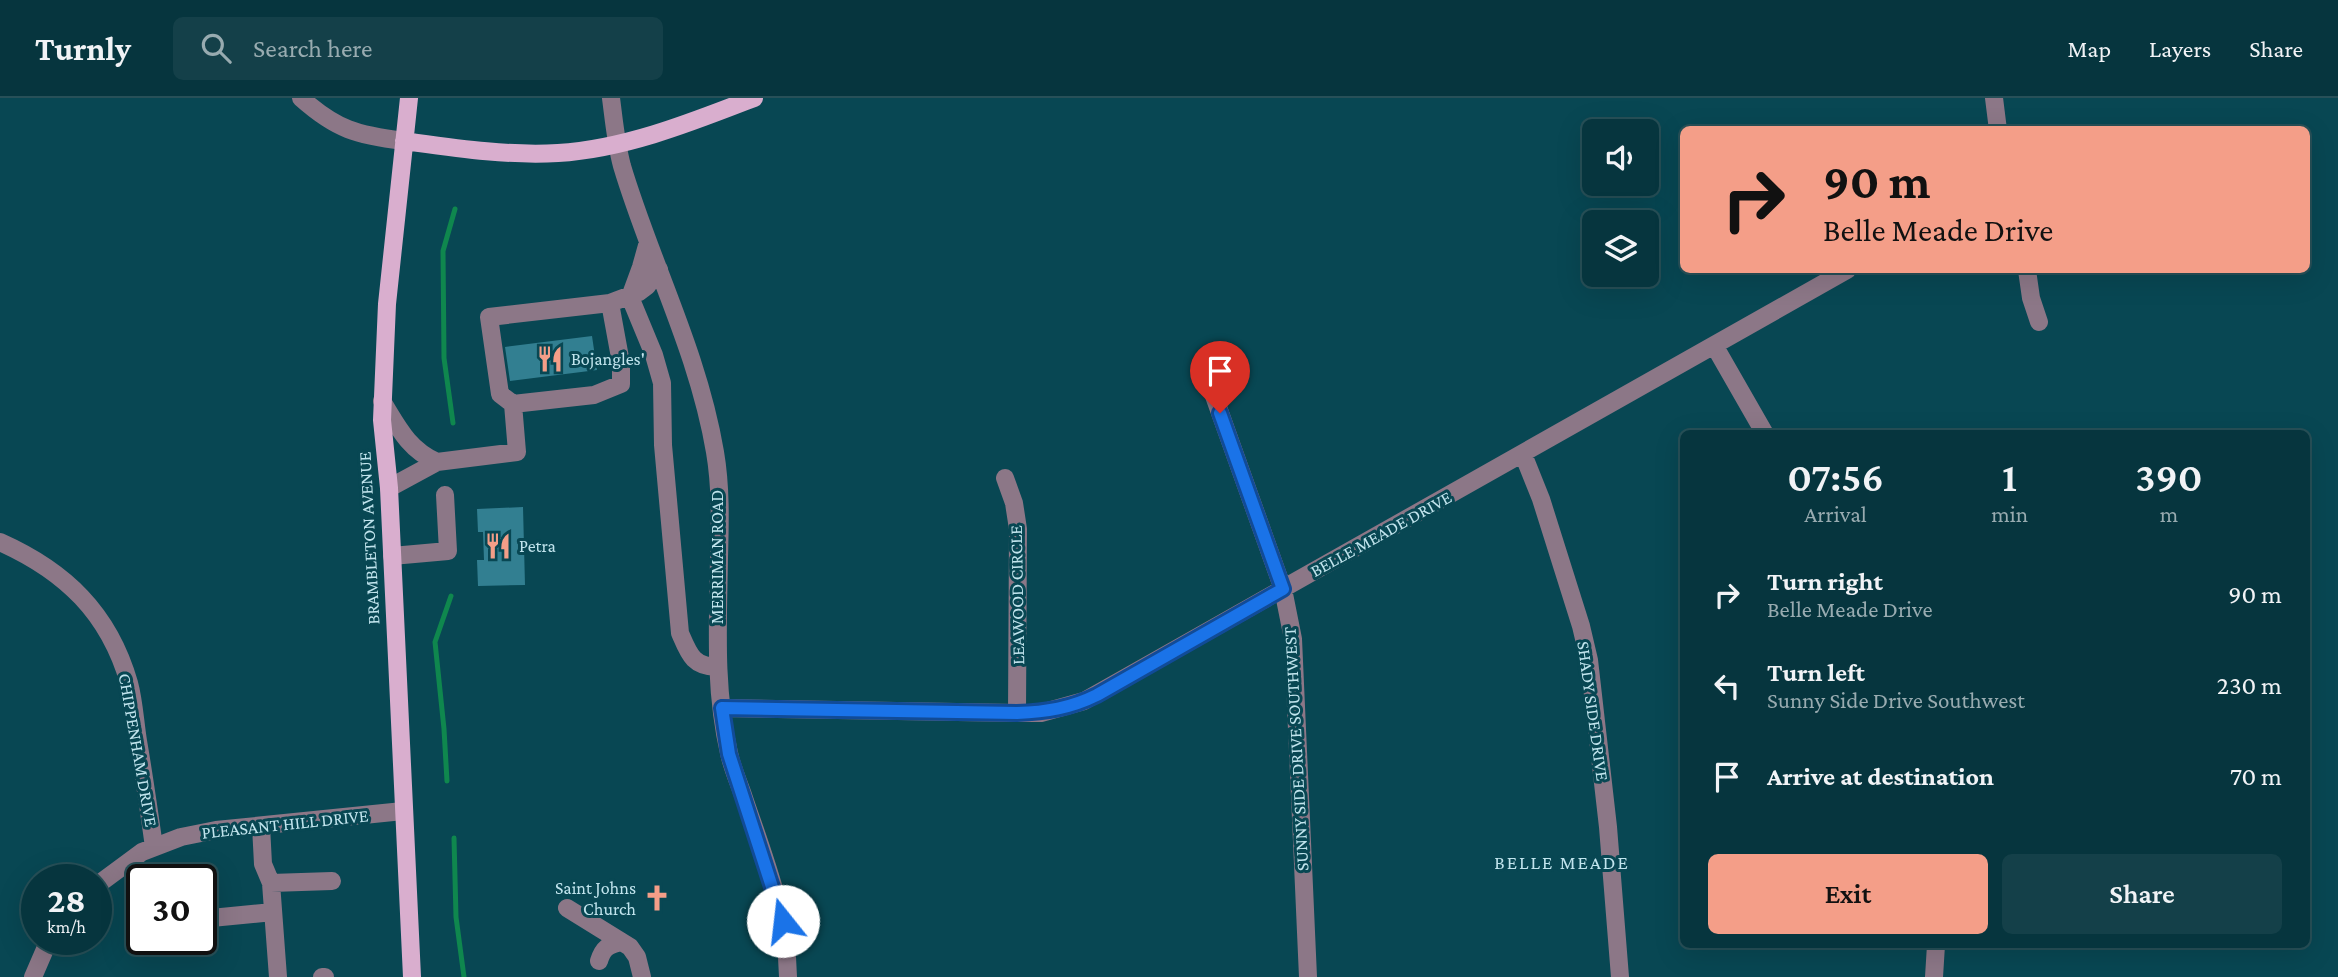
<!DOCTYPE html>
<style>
body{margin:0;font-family:"Crimson Pro",serif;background:#144049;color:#f1f3f6;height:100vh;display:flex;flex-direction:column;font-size:26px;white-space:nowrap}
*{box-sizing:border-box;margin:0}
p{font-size:23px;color:#98abb0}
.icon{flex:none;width:38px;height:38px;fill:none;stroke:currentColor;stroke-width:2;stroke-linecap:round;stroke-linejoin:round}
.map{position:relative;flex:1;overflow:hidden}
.details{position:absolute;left:1680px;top:332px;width:630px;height:518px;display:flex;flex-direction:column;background:#06353e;border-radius:10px;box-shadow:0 7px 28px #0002,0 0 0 2px #275058}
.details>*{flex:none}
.top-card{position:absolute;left:1680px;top:28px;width:630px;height:147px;border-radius:10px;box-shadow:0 7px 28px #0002,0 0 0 2px #275058;background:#f49e88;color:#111;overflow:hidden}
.controls{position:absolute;left:1582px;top:21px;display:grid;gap:14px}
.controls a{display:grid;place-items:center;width:77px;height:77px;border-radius:10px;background:#06353e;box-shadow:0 7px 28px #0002,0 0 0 2px #275058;font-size:35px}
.speed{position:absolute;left:21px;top:766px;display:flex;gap:14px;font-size:35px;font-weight:700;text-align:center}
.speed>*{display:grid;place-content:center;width:91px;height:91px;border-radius:50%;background:#06353e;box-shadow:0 7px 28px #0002,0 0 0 2px #275058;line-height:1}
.speed small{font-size:18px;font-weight:400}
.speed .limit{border:4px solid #111;border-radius:10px;background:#fff;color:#111}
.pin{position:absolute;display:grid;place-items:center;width:60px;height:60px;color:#fff;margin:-72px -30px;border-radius:50% 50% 50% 0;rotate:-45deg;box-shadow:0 0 7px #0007}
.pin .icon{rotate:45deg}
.me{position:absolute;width:77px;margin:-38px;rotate:344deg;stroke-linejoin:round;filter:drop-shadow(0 0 5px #0008)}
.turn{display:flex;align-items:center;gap:24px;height:147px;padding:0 28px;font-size:32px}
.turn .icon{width:91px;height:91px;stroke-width:2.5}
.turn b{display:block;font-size:49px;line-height:60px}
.eta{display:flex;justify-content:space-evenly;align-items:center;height:119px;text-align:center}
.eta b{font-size:42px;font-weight:600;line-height:49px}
.cta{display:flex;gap:14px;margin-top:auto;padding:14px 28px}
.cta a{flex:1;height:80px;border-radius:10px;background:#f49e88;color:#111;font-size:28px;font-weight:600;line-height:80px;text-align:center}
.cta a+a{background:#144049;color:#f1f3f6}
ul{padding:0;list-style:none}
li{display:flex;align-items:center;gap:21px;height:91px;padding:0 28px}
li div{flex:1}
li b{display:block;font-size:26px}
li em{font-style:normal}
header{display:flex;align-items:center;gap:42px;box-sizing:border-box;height:98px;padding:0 35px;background:#06353e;border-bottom:2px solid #275058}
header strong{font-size:33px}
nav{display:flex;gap:38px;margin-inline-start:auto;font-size:24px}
.search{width:490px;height:63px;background:#144049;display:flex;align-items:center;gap:18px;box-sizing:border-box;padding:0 24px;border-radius:10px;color:#98abb0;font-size:26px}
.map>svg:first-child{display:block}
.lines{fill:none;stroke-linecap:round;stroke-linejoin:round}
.stream{stroke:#0f874e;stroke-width:5}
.building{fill:#327f91}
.minor{stroke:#8c7787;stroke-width:18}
.major{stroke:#d9aece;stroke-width:18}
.route-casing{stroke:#114b97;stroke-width:18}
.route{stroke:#1a73e8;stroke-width:12}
.labels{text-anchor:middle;stroke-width:6;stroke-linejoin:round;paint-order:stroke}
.poi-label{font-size:18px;fill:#c1e4ed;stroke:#084753;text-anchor:start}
.street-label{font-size:18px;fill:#c1e4ed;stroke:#084753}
.neighbourhood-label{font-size:19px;letter-spacing:2px;fill:#c1e4ed;stroke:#084753}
</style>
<header>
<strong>Turnly</strong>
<div class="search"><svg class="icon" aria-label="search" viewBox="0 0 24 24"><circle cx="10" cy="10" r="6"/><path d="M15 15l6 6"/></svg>Search here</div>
<nav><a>Map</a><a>Layers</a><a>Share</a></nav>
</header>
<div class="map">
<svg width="2338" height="879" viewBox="0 0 2338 879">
<rect width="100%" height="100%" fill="#084753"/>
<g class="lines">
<path class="stream" d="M453,325l-9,-65 -1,-107 12,-42
M447,683l-3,-52 -9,-87 16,-46
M454,740l2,79 8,60"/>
</g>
<path class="building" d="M592,238l5,34 -87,11 -5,-34z
M523,409l2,78 -47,1 -1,-26h7l-1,-28h-5l-1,-23z"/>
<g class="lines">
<path class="minor" d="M301,0c36,32 56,37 103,43
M611,0c3,23 5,46 11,68 29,97 76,185 93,286 6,35 5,71 4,106 -1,65 -5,131 10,195 3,15 10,30 15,45 20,59 43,116 44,179
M1994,0l4,32
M648,144l-7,25 -11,30 24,58 8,28 1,62 17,188c9,21 13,34 38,34
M2027,172l4,28 8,24
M1714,247l51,89
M1204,270l79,221 10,50 15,338
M382,303c16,26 26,48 55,61
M513,306l81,-9 27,-11v-21l-11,-60
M1523,356l18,45 40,127 8,34 19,167 12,150
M1005,380l9,25 4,26 -1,184
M389,390l48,-26 80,-10 -4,-48 -13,-10 -11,-77 121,-14 29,-11 8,-6 12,-17
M0,444c65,29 109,71 129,141 5,18 6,39 9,58 6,35 11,70 16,106
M392,458l56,-5 -3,-56
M722,610l295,5h24l43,-12 763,-431
M261,728l2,38 8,19 7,94
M271,785l61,-2
M96,788l46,-34 39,-15 35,-7 187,-19
M567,810l63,39 7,10 5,20
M201,821l72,-7
M599,863c4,-13 9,-16 22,-19
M33,879l16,-37
M322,879h3
M1934,879l2,-32"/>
<path class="major" d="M409,0l-22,206 -5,116 7,68 23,489
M404,43c51,7 103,15 154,12 67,-4 134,-31 196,-55"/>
</g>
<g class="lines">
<g class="route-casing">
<path id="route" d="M783,823l-54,-167 -7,-46 295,5c29,-1 54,-5 80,-18l186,-106 -63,-176"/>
</g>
<use href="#route" class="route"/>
</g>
<defs>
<g id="restaurant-bare" transform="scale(2.1)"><path d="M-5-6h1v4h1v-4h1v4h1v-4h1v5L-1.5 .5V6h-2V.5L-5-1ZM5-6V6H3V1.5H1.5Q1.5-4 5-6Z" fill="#f49e88" stroke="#084753" stroke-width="2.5" paint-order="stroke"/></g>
<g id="church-bare" transform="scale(2.1)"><path d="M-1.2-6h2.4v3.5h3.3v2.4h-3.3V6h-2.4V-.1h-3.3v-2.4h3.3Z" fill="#f49e88" stroke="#084753" stroke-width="2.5" paint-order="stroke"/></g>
</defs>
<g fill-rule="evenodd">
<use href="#restaurant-bare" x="550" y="261"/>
<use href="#restaurant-bare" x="498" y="448"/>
<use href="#church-bare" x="657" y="800"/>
</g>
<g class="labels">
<g class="poi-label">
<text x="571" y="267">Bojangles'</text>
<text x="519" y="454">Petra</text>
<text x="636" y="796" text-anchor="end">Saint Johns<tspan x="636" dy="21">Church</tspan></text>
</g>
<g class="street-label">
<text transform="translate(1381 436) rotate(-29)" y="6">BELLE MEADE DRIVE</text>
<text transform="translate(369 440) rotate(-93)" y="6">BRAMBLETON AVENUE</text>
<text transform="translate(717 459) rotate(-90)" y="6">MERRIMAN ROAD</text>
<text transform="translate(1017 497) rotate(-91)" y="6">LEAWOOD CIRCLE</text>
<text transform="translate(1593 613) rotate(82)" y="6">SHADY SIDE DRIVE</text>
<text transform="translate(1296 651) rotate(-93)" y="6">SUNNY SIDE DRIVE SOUTHWEST</text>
<text transform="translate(138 652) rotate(80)" y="6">CHIPPENHAM DRIVE</text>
<text transform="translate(285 726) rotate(-6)" y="6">PLEASANT HILL DRIVE</text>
</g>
<g class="neighbourhood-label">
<text x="1562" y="771">BELLE MEADE</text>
</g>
</g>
</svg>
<div class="controls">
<a><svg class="icon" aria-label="sound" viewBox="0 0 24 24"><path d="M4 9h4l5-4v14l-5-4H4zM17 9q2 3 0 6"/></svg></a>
<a><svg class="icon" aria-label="layers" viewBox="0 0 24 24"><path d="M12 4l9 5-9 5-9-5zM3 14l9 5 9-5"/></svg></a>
</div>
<div class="speed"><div>28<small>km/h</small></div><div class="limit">30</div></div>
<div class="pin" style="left:1220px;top:315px;background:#d93025"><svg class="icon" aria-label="arrive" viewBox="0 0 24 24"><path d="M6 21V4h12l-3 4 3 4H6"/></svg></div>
<svg class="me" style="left:783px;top:823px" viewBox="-20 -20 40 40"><circle r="19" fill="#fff"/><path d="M0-13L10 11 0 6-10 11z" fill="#1a73e8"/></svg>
<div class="top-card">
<div class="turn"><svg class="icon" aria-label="right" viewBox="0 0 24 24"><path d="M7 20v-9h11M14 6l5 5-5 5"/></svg><div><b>90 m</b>Belle Meade Drive</div></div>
</div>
<section class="details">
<div class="eta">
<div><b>07:56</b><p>Arrival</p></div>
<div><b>1</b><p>min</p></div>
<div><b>390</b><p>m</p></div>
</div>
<ul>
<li><svg class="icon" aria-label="right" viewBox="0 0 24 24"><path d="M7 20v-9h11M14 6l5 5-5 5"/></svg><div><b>Turn right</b><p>Belle Meade Drive</p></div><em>90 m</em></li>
<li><svg class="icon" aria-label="left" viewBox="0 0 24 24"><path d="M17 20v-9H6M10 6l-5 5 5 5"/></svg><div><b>Turn left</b><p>Sunny Side Drive Southwest</p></div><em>230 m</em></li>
<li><svg class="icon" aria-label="arrive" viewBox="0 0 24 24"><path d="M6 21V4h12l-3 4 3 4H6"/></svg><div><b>Arrive at destination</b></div><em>70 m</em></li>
</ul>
<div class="cta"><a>Exit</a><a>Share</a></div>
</section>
</div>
